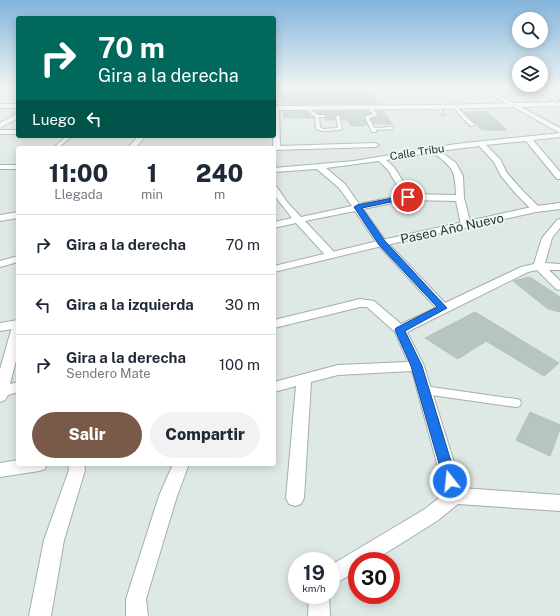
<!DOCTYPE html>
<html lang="es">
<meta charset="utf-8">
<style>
body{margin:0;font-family:"Public Sans",sans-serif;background:#f2f2f3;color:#1f2937;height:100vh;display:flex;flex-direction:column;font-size:15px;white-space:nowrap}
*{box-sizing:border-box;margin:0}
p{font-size:13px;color:#747a83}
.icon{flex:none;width:22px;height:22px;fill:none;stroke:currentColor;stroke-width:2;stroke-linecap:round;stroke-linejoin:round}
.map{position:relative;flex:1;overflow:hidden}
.sheet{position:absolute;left:16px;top:146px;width:260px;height:320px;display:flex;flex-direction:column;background:#fff;border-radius:4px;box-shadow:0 2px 10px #0003}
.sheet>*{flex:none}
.banner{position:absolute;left:16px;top:16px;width:260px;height:122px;border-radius:4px;box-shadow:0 2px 10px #0003;background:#00695c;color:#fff;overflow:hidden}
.tools{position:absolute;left:512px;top:12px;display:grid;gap:8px}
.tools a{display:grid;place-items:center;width:36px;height:36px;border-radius:50%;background:#fff;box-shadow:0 2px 10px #0003;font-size:20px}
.speed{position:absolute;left:288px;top:552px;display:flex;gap:8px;font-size:20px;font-weight:700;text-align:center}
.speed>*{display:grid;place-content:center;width:52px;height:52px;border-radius:50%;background:#fff;box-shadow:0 2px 10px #0003;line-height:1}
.speed small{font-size:10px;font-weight:400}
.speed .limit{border:6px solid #d22;background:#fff;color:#111}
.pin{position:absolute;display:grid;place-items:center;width:34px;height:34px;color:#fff;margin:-17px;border:2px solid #fff;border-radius:50%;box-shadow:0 1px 4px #0007}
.me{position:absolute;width:44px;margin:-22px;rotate:344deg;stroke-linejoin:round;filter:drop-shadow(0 0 3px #0008)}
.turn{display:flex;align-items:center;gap:14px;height:84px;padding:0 16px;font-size:18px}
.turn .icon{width:52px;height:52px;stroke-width:2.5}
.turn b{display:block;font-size:28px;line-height:34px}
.then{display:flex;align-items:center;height:38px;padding:0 16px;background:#0003;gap:8px;font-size:15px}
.eta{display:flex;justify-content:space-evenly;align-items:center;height:68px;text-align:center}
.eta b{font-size:24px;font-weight:800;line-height:28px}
.cta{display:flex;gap:8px;margin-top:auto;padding:8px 16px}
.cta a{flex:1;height:46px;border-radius:24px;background:#795a48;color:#fff;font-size:16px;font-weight:800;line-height:46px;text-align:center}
.cta a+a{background:#f2f2f3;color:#1f2937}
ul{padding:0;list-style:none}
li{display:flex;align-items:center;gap:12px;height:60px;padding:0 16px;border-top:1px solid #e0e1e3}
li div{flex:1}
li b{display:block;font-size:15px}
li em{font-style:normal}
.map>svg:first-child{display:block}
.building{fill:#b6c5c2;stroke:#b1c1bd}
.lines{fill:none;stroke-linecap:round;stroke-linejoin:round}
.service-casing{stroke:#a2afac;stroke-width:2}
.minor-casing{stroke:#a2afac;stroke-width:2}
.tertiary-casing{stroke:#a2afac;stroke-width:2}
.secondary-casing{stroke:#9eb3af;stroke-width:2}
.service{fill:#fff;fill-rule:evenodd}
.minor{fill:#fff;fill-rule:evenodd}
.tertiary{fill:#fff;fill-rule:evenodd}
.secondary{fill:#fff;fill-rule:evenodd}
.route{fill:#1a73e8;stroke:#114b97}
.labels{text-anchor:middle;stroke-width:3.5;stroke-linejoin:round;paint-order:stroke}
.far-street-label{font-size:11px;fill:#213634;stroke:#eef5f3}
.street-label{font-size:13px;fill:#213634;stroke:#eef5f3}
</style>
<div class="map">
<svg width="560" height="616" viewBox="0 0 560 616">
<rect width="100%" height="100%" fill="#dee8e5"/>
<path class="building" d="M281,93l90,1 7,10h-95z
M283,111h23l8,7h-30z
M315,111h54l2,2 -7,3 3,9h-3v1h-13l-3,-6h-6l-2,-6 -5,1v5h-10l1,-6h-8z
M376,111h7l9,13h-18l-3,-5 9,-4z
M486,111l21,19h-25l-18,-18z
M530,277l30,20v15l-12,-3 -35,-28z
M475,312l84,51 -15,13 -58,-35 -28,18 -33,-21z
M530,412l30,13v4l-10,27 -34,-16z"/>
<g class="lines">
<g class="service-casing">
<path id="service" d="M370,106l8,9 -9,3 5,10 17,-1h2v2l-17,1v2h-4l-7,-15 8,-3 -5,-7z
M437,106h2l5,9h-2z
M454,106h2l18,18v2h-4l-16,-18z
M305,107h2l11,8h7v2h-6l1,10 3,2 15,-1 -2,-12 3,-1 3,14 -2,1 -18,1 -6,-2 -1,-13 -10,-7z
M67,136h5l-14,12h-5z
M424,386l92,13 4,1 1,3 -1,3 -4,1 -92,-13 -3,-1 -2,-3 2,-3z"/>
</g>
<g class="minor-casing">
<path id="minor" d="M478,87h7l26,15 -5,1z
M530,87h7l23,13 -5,1z
M276,106l3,2 1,38 95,-3 4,2 -4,2 -101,3v-2h-4l3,-2 1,-39z
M18,113v5l-18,10v-5z
M0,130h18v4h-18z
M560,133v4l-27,3 27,32v7h-3l-31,-38 -40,4 14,14 7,14 15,17 19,19 -2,2h-6l-17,-17 -15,-18 -7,-14 -15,-16 -39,5 16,12 7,13 1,22 7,27 -2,2 -3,1 -5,-3 -5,-24 -48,-1 -45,9 23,32 59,62 76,-36 13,-3 8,-26 15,-18 3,-1v9l-8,10 -7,25 15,1v6h-11l11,11v9l-4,-1 -19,-19 -9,2 -121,60 17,34 38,122 98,7v16l-102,-7 -21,17 -64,40h-16v10l-26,15v-21l94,-56 20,-16 -33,-122 -74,4 -27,7 -7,116 -3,6 -6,2 -6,-2 -3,-6 10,-112 -22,6v-10l64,-17 70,-3 -13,-30 -28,-25h-7l-86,21v-8l86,-21 14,2 27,23 35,-16 -58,-63 -23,-34 -50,10 30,32 1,2 -5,3 -4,-1 -31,-34 -22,5v-6l18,-4 -18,-23v-9l3,1 10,15 14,15 51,-11 -13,-18 -22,-19 -43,3v-4l80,-7 102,-17zM433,152c20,17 22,16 23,43l-45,-1 -17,-27 -8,-7zM379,161l9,9 15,25 -44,9 -14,-20 -19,-16z
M138,136h7l-9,12h-8z
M0,165h18v4h-18z
M18,212v6l-18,3v-6z
M18,256v6l-18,5v-6z
M18,323v30l-8,31 8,-2v10l-10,3 -3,5 -5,2v-33l12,-42 2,-3z
M18,460v4h29l-2,5 -6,2 -39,6v-14z
M68,464h16l1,6 -21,70 -13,76h-22l15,-76 25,-70z
M173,464h16l-12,32 -31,103 2,17h-22v-17l33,-103z
M309,595h20l1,21h-22z"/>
</g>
<g class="tertiary-casing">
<path id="tertiary" d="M508,100l52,28v5l-54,-30v-2z
M560,203v6l-24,3 -154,34 -108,26v-6l108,-26 154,-34z
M18,320v8l-18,3v-8z"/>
</g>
<g class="secondary-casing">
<path id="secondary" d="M560,102v4l-122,3 -164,1v-4l164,-1z
M0,104h18v4h-18z"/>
</g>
<use href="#service" class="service"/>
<use href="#minor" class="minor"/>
<use href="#tertiary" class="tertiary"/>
<use href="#secondary" class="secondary"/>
</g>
<linearGradient id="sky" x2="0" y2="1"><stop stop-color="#82b4dc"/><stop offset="0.5" stop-color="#f0f5f3"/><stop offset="1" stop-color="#f0f5f3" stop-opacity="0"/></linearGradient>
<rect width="560" height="174" fill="url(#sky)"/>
<path class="route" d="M408,195l2,1v2l-48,10 23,33 62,67 -42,23 17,35 35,115 -2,4 -5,2 -4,-2 -2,-4 -33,-115 -16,-36 1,-2 41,-21 -58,-62 -25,-38 3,-2z"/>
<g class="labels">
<g class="far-street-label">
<text transform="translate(417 152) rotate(-9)" y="4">Calle Tribu</text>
</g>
<g class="street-label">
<text transform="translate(452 228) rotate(-12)" y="5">Paseo Año Nuevo</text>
</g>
</g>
</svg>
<div class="tools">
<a><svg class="icon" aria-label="search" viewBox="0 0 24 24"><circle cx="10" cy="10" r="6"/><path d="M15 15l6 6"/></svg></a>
<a><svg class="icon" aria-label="layers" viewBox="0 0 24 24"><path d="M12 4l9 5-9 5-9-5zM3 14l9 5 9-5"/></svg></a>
</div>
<div class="speed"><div>19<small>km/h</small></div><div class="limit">30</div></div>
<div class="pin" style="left:408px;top:197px;background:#d93025"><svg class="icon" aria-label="arrive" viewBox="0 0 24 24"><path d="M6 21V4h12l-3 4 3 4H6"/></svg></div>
<svg class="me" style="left:450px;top:481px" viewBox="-20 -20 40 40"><circle r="17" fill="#1a73e8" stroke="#fff" stroke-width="3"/><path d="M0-11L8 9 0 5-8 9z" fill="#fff"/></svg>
<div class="banner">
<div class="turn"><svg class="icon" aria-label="right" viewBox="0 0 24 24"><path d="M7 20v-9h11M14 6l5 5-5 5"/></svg><div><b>70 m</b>Gira a la derecha</div></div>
<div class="then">Luego<svg class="icon" aria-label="left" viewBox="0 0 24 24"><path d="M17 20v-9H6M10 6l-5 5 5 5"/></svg></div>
</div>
<section class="sheet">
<div class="eta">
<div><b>11:00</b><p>Llegada</p></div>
<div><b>1</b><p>min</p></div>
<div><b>240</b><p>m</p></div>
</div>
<ul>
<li><svg class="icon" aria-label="right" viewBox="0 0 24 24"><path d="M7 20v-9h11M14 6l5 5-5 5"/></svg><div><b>Gira a la derecha</b></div><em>70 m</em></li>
<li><svg class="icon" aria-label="left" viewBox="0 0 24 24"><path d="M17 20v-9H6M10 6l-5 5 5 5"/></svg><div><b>Gira a la izquierda</b></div><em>30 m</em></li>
<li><svg class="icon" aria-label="right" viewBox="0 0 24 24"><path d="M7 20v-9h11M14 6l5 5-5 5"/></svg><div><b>Gira a la derecha</b><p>Sendero Mate</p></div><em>100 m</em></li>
</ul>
<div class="cta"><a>Salir</a><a>Compartir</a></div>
</section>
</div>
